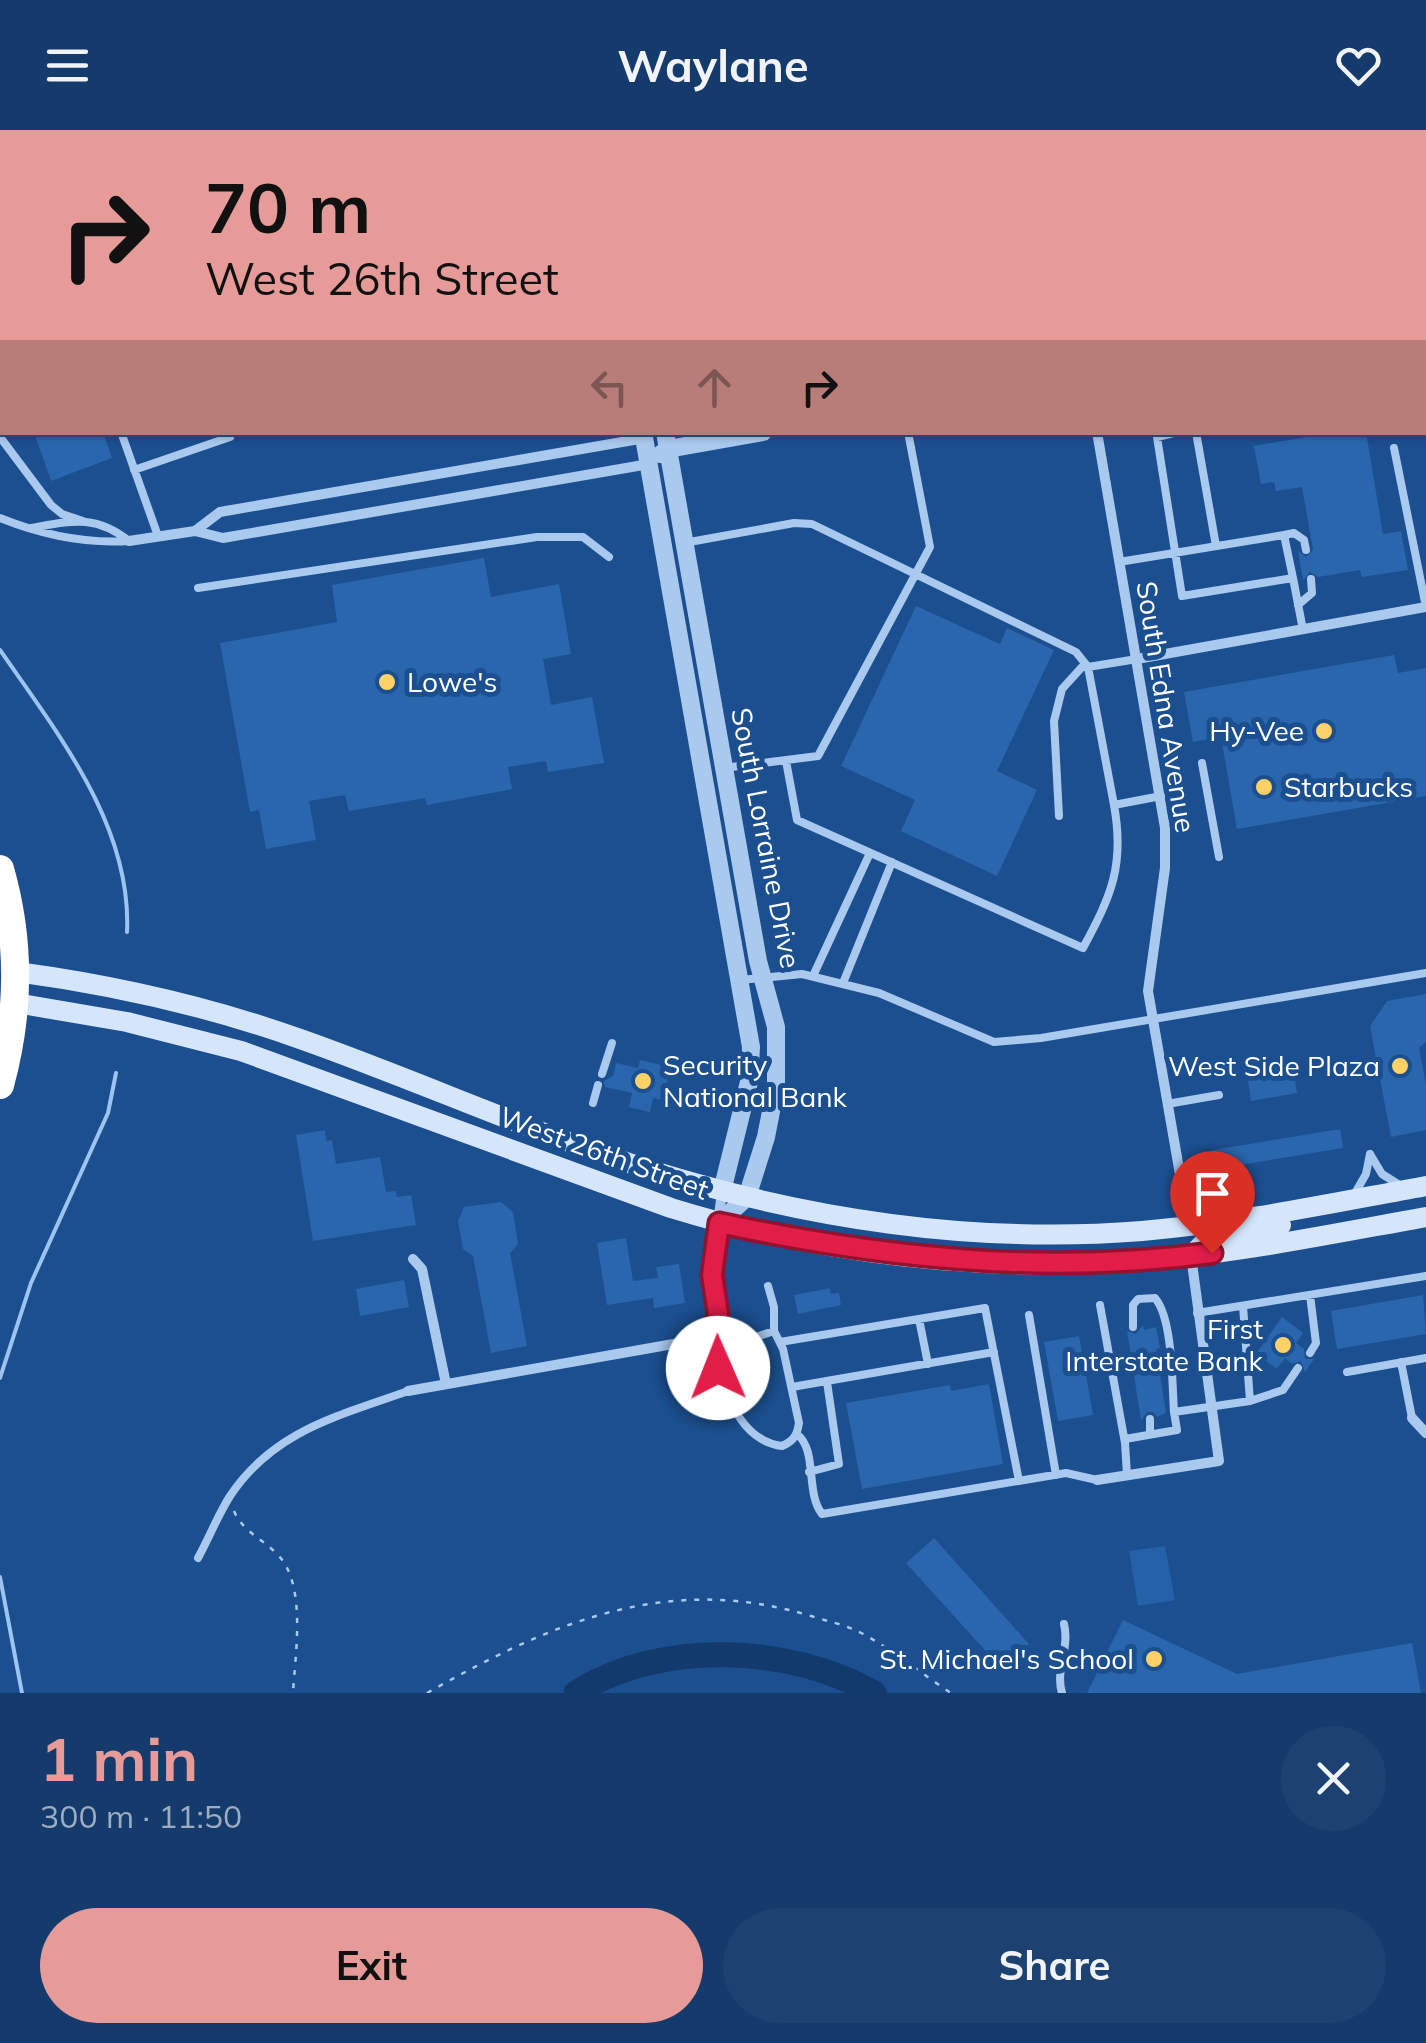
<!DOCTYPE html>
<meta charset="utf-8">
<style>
body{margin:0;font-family:Mulish,sans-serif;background:#1d4271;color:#f1f3f6;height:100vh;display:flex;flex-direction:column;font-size:38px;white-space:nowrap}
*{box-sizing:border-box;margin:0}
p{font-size:32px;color:#9dadc1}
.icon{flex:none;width:55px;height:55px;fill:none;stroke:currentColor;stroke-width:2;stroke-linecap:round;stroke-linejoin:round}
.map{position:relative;height:1563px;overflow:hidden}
.details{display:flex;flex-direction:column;background:#143b6b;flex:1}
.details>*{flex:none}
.banner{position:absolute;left:0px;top:0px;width:1428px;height:305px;box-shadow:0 2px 8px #0004,0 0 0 2px #33557e;background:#e69b98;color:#111;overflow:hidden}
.pin{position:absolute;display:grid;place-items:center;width:85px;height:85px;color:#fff;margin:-102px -42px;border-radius:50% 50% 50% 0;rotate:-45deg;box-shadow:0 0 10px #0007}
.pin .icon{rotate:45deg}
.me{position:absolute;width:110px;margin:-55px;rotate:359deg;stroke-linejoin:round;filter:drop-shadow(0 0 8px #0008)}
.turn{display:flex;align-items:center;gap:35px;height:210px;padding:0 40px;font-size:45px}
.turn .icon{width:130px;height:130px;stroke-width:2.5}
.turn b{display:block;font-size:70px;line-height:85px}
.lanes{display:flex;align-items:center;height:95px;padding:0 40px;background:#0003;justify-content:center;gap:50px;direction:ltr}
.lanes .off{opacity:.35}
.round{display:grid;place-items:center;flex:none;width:105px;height:105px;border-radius:52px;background:#1d4271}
.overview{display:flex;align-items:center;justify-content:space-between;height:170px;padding:0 40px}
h1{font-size:60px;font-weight:700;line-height:75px;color:#e69b98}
.button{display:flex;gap:20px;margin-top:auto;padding:20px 40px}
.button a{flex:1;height:115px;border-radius:60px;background:#e69b98;color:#111;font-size:40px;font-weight:700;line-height:115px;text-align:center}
.button a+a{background:#1d4271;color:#f1f3f6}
header{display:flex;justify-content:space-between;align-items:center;height:130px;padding:0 40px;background:#143b6b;font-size:45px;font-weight:700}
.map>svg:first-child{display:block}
.green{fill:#2461a8}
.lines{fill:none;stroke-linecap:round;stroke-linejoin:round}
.stream{stroke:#9cc4f0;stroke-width:4}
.river{stroke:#123a6d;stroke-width:25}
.building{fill:#2a66ad}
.path{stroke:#a9c9ee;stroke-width:2.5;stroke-dasharray:5 8;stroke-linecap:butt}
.service{stroke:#a9c9ee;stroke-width:8}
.minor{stroke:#a9c9ee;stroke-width:10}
.tertiary{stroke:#a9c9ee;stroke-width:18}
.secondary{stroke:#d6e6fa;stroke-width:20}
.motorway{stroke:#fff;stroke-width:28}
.route-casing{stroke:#92132f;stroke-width:25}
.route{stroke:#e11d48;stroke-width:18}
.poi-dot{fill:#ffd166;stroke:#1b4f8f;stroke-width:4}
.labels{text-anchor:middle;stroke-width:10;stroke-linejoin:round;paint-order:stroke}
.poi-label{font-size:28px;fill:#fff;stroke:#1b4f8f;text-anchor:end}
.street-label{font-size:28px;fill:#fff;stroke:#1b4f8f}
</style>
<header><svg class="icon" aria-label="menu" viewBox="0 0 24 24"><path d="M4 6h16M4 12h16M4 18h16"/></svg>Waylane<svg class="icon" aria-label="heart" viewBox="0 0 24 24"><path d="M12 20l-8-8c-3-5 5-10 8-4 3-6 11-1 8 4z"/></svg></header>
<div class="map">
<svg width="1426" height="1563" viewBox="0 0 1426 1563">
<rect width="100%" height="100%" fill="#1b4f8f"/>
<path class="green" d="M1165,1416l10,54 -37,6 -9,-55z"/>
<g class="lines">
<path class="stream" d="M0,520c58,84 132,176 127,282
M0,1248l31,-95 77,-170 8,-40
M0,1447l22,116"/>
<path class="river" d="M576,1563c84,-54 214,-48 298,0"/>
</g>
<path class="building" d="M34,302h69l9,26 -61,23z
M1334,302h32l17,102 18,-3 7,39 -46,7 -2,-7 -42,7 -8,-5 -7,8 -5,-29 8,6 7,-7 -11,-63 -26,4 -2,-9 -13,2 -7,-38z
M484,428l7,39 68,-13 12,70 -28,5 8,46 41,-8 12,66 -56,9 -2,-11 -38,6 4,22 -85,16 -2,-7 -76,13 -4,-16 -36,6 7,39 -50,9 -7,-39 -9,2 -30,-169 117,-21 -5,-37z
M916,476l84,38 7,-16 47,22 -57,121 40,19 -40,86 -96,-45 14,-31 -74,-34z
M1394,525l4,18 28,-5v128l-189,33 -16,-92 -28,5 -9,-50z
M1426,864v48l-7,6 7,37v45l-35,7 -21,-111 17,-25z
M640,930l21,5 -1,7 9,2 -6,26 -10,-2 -3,14 -21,-5 3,-14 -27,-6 -1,-6 9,-5 3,-13 22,5z
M1293,936l4,27 -46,8 -4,-27z
M1340,999l3,19 -127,21 -3,-19z
M325,1000l1,11 6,-1 4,24 44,-7 6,35 10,-1 1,6 14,-2 5,30 -103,16 -17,-106z
M501,1072l12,10 5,32 -8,9 17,93 -36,7 -18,-97 -10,-7 -5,-28 6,-14z
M626,1108l7,43 25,-3 -2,-11 23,-3 6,39 -31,5 -1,-10 -46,7 -10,-62z
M404,1150l5,27 -49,9 -4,-27z
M830,1158l1,6 8,-1 2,12 -43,9 -4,-19z
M1423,1165l3,39 -89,15 -6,-38z
M1282,1187l21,16 -7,10 8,6 1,10h9l-9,13 -4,-11 -9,3 -7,-6 -8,11 -21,-15z
M1143,1195l1,5 12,-3 4,21 -4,1 10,64 -9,4 -4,-5h-6l-6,8 -14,-89 9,3z
M1079,1206l14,79 -35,6 -14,-79z
M989,1254l14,80 -141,25 -16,-86 104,-18 1,6z
M934,1408l95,106 -28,24 -95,-105z
M1123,1490l114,54 175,-31 9,50h-334z"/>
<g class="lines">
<path class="path" d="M203,0l1,2
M502,2l5,-2
M234,1381c9,21 29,28 44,44 29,30 17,100 15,138
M427,1563c124,-70 240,-121 384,-77 15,5 31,8 44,14 34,16 65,43 96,63"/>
<path class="service" d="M17,0l1,2
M128,0l1,2
M1104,0l3,2
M1227,0v2
M1393,0l1,2
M1425,257h1
M121,302l37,104
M1196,302l20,114
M0,307l51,68 11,9 21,7
M1394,318l32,159
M134,340l96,-33 -2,-5
M0,388c42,17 83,26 129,23
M31,398c40,-7 64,-14 98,13
M1284,405l10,-2 10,7 2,10
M684,413l110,-20 18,1 264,128 12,15h-6l-20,22 -8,32 5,95
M1119,432l165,-27 9,43 -111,18 -25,-159 21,-5
M1293,448l10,52
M198,458l339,-51h46l26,20
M1298,475l14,-12 -1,-14
M786,631l11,59 286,128c28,-52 42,-82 31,-143l47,-9
M1202,633l17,94
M724,638l94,-12 112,-209 -22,-115
M1114,675l-26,-138 49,-8
M813,846l57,-123
M740,850l62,-6 77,19 115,49 47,-4 385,-65
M843,853l49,-121
M602,944l10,-31
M593,973l5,-18
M1167,974l52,-9
M1370,1024l12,20 19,12
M1354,1065l12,-21 4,-20
M768,1156l6,21v24l-18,6 -42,-6c5,41 17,108 68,115 12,-5 15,-11 17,-23l-16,-74 -9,-18
M1100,1175l25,138 2,32
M1197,1183l229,-37
M1029,1185l27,160
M919,1189l9,45
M1133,1197v-22l5,-6 17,-1c18,21 17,86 19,114
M780,1212l205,-34 34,173
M1310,1223l6,-10 -6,-48
M1401,1232l11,56
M1347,1242l79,-14
M792,1257l202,-35
M1250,1271l33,-11 15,-22
M1150,1289v15
M797,1304c21,17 8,58 25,80l244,-41 31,7
M1125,1309l52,-9 -3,-18 76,-11 -7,-95
M809,1342l30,-8 -12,-82
M198,1428c11,-20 20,-43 32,-62 44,-66 109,-80 178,-105
M1062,1563c-7,-23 8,-45 2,-69"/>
<path class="minor" d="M1097,302l68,396v40l-17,123 41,235
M195,401l25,-19 425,-74
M129,411l66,-10 28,7 426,-74
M1137,529l289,-52
M413,1129l9,10 24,115
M408,1261l288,-51 14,-6 8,-20 -6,-39 10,-84
M1412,1288l14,15
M1097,1350l122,-19 -28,-205"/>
<path class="tertiary" d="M175,0l1,2
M1142,2l2,-2
M1425,172l1,-1
M1425,199l1,-1
M643,302l108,615 -2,35 -27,109
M665,302l93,529 18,66v59l-10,51 -19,60 -28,26
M661,324l7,-5 95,-17"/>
<path class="secondary" d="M17,842c97,13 194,35 286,68 130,46 258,106 391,143 146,41 296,60 448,48 96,-8 190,-28 284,-45
M16,873l111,19 114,29 430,157c149,46 312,65 468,53 96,-7 192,-27 287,-44
M1191,1126l16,-17 74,-14"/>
<path class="motorway" d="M0,739c21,73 20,143 0,216"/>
</g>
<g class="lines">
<g class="route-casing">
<path id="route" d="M718,1238l-4,-37 4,-17 -6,-39 7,-52c163,35 327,52 493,30"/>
</g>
<use href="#route" class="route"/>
</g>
<g class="poi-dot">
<circle cx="387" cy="552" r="10"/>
<circle cx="1324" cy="601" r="10"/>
<circle cx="1264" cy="657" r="10"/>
<circle cx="1400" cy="936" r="10"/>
<circle cx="643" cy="951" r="10"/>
<circle cx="1283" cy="1215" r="10"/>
<circle cx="1154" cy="1529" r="10"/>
</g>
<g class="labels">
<g class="poi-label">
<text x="407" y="562" text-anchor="start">Lowe's</text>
<text x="1304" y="611">Hy-Vee</text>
<text x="1284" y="667" text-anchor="start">Starbucks</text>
<text x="663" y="945" text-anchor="start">Security<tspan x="663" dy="32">National Bank</tspan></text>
<text x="1380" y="946">West Side Plaza</text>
<text x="1263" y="1209">First<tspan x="1263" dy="32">Interstate Bank</tspan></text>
<text x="1134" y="1539">St. Michael's School</text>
</g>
<g class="street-label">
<text transform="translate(1166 577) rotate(81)" y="10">South Edna Avenue</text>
<text transform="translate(766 708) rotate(79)" y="10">South Lorraine Drive</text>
<text transform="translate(604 1023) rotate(20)" y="10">West 26th Street</text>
</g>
</g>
</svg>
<div class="pin" style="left:1212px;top:1123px;background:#d93025"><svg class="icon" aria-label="arrive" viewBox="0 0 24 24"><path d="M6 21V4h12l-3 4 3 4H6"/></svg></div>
<svg class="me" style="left:718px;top:1238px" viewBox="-20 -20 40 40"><circle r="19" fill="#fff"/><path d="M0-13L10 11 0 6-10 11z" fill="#e11d48"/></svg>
<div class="banner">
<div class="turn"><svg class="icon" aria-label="right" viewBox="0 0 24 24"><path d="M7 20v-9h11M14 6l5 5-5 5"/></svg><div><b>70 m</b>West 26th Street</div></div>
<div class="lanes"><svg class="icon off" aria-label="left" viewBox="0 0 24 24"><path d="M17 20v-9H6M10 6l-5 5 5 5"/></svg><svg class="icon off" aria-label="ahead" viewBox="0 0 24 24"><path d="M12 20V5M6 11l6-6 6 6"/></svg><svg class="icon" aria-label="right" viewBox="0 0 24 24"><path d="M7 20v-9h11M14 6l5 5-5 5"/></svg></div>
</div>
</div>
<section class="details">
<div class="overview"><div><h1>1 min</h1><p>300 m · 11:50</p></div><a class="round"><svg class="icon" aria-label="close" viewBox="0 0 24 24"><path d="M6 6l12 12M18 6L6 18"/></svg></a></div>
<div class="button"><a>Exit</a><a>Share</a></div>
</section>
